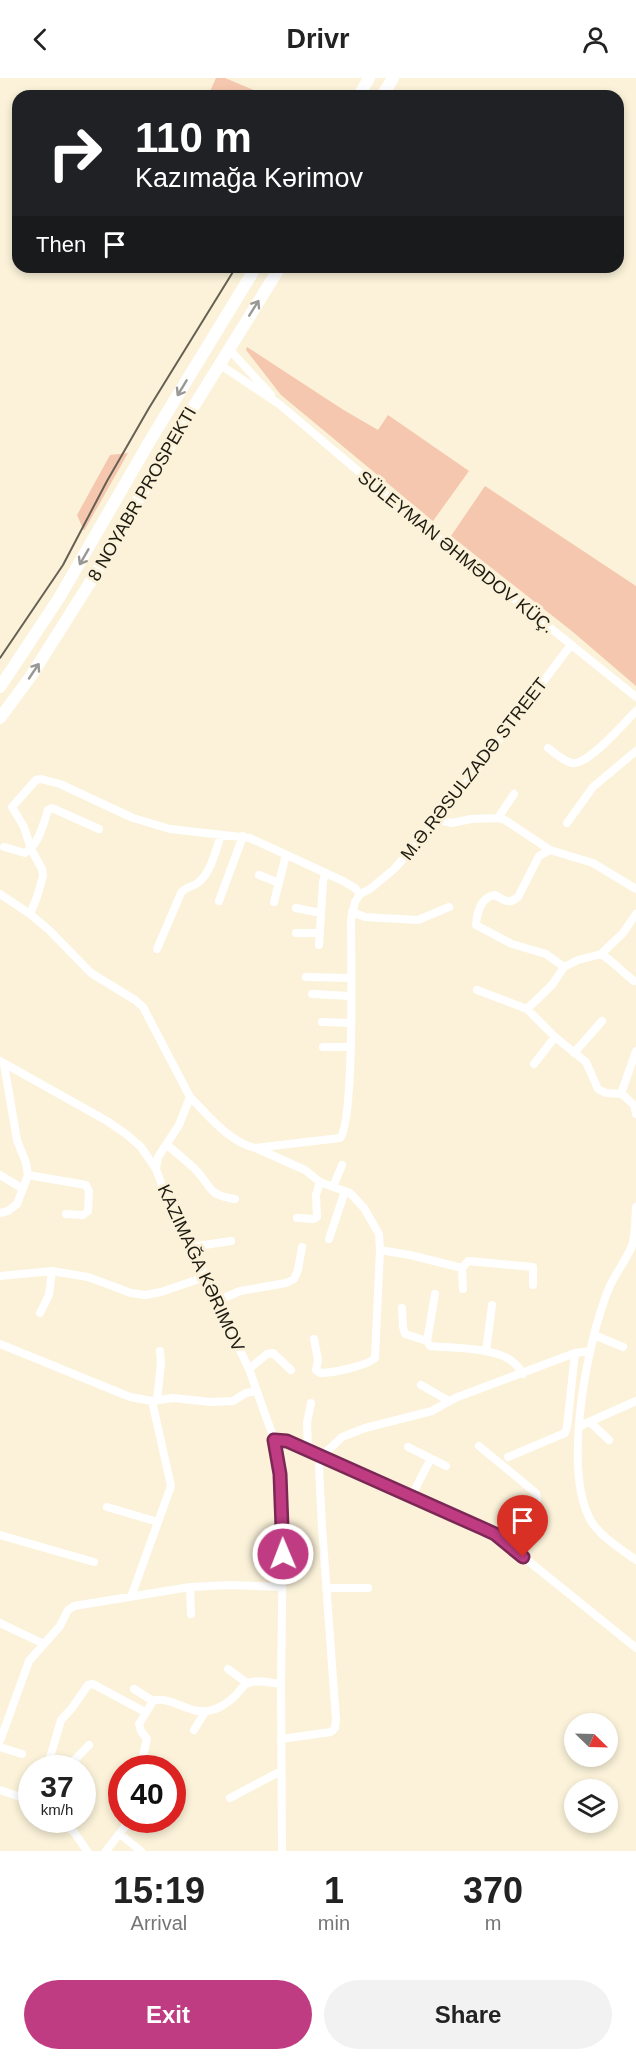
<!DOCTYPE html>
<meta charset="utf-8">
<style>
body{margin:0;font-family:Helvetica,sans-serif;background:#f2f2f2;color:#222;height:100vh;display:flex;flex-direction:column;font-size:22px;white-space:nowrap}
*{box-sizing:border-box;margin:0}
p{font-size:20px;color:#767676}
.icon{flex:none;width:33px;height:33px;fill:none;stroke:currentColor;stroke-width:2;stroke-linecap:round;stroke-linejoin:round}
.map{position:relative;height:1773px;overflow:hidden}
.side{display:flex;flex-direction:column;background:#fff;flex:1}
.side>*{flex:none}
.hud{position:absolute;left:12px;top:12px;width:612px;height:183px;border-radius:18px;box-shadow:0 3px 9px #0003;background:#202124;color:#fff;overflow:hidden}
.needle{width:39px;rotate:113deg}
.buttons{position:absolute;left:564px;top:1635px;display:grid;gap:12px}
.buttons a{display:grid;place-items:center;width:54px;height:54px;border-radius:50%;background:#fff;box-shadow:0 3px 9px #0003;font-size:30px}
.speed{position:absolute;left:18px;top:1677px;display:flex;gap:12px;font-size:30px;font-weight:700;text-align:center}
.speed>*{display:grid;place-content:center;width:78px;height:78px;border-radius:50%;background:#fff;box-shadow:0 3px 9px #0003;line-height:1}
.speed small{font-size:15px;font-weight:400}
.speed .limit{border:9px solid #d22;background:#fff;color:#111}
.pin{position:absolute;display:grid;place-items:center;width:51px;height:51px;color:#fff;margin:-62px -26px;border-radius:50% 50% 50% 0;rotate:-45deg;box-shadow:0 0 6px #0007}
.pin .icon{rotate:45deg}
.me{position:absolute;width:66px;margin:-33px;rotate:359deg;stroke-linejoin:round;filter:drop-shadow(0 0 4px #0008)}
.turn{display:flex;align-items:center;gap:21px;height:126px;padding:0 24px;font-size:27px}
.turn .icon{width:78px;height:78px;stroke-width:2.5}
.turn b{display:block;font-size:42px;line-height:51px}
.then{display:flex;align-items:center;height:57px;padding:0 24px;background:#0003;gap:12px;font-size:22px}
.eta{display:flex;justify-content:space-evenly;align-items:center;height:102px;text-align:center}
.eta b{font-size:36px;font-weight:600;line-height:42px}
.button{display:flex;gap:12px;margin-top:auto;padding:12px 24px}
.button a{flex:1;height:69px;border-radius:36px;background:#bf3c83;color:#fff;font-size:24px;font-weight:600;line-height:69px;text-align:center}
.button a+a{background:#f2f2f2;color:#222}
header{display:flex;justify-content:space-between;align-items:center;height:78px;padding:0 24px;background:#fff;font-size:27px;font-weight:600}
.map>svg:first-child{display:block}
.green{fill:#f5c7ae}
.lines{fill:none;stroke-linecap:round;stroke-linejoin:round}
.minor{stroke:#fff;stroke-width:8}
.highway{stroke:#fff;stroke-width:12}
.rail{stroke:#656052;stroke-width:2}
.oneway{stroke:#9a9894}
.route-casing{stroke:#7c2755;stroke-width:15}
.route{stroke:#bf3c83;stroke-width:10}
.labels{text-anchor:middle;stroke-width:6;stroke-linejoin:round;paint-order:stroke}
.street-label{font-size:18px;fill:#1e1b12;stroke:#fbf2d9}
</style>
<header><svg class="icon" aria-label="back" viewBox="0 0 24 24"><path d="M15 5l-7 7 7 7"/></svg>Drivr<svg class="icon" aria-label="person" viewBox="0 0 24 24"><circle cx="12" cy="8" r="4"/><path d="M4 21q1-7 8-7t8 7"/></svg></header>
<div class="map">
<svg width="636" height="1773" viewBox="0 0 636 1773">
<rect width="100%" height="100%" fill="#fbf2d9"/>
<path class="green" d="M216,0h9l43,18h-60z
M247,269l95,62 36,21 10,-15 81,56 -36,50 -152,-126 -35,-45z
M128,375l-44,78 -7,-16 33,-60z
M485,408l151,100v100l-63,-54 -122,-96z"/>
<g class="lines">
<path class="minor" d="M229,271l42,46
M219,286l60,40 131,111 226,182
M548,670c7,5 15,13 24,15 16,3 53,-41 64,-52
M498,740l16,-24
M439,742l13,3 19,-4 27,-1 7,2 45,30
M567,745l26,-36 43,-36
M4,769l21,6c14,-9 18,-28 23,-43l4,-2 47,21
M259,797l20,8
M0,816l30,20 19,16 42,43 44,27 8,7 47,90 -11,28 -21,32 -2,12 8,22 85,178 25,70 6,36 3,63 -2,146 1,167
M219,823l24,-65
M274,824l12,-47
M296,830l25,5
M352,834l13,5 53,3 31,-13
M30,836l7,-17 6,-21 -1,-7 -11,-20 -7,-22 -12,-20 24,-27 5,-1 19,5 73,34 37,11 80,9 93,43 12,7 5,6
M296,855h23
M319,867l4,-63 2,-9
M157,871l24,-56c5,-7 14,-6 20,-13 11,-11 15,-31 20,-45
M601,876c13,8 21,18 33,27
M564,889l-18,-13 -34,-10 -36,-19c1,-13 5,-28 19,-30 9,5 14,10 23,2l21,-41 11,-6 43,13 43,26
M306,899l44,1
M477,912l50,19 28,28 31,25 12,27 8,4 16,1
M312,916l38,2
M527,931l25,-24 12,-18 14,-7 23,-6 22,-21 13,-19
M322,944l28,1
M323,969h27
M636,973l-14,40v3l12,11 2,9
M574,975l28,-32
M0,983l107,60 19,13 15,13 15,22
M534,986l21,-27
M190,1019c19,19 38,44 65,51l85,-10c15,-18 11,-185 11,-218l4,-18 5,-8 10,-5 23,-19 46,-50 131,-174
M167,1067c9,7 18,15 27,23 18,17 11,27 41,31
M258,1071l47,21 15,12 30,11 14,15 15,26 1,16 -5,108c-8,8 -43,15 -55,15l-4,-3 2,-10 -4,-21
M0,1097l23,14
M28,1097l58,10 3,6 -1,20 -5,4 -17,-1
M333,1109l9,-22
M636,1129c-1,13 0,30 -5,41 -6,14 -16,26 -22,40 -22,53 -47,182 -18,233 10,16 30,28 45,39
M0,1135l8,-2 9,-7 11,-29 -2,-12 -9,-23 -13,-76
M297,1140l17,1 3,-2 -1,-22 4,-13
M329,1161l16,-48
M191,1169l40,-6
M380,1172l30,5 52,13 6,-7 65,6v18
M462,1190l1,21
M0,1198l52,-5 36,6 43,16 14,2 16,-3 44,-15
M217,1223l23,-10 46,-8 8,-4 4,-9 4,-23
M402,1230l1,19 2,7 22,7 3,5c22,2 68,1 84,17 4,3 6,7 9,11
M40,1235l9,-18 3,-24
M594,1257l29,12
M427,1263l8,-47
M0,1266l130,53 22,4 21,-3 38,4 22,-1 13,-8 10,-2
M486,1273l6,-46
M249,1291l18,-15 6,-1 18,17
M421,1307l28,16
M157,1322l4,-37 -1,-12
M591,1345l18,17
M580,1348l56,-25
M274,1361l13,2 208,93 141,114
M479,1368l57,47c6,23 -14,36 -29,50
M408,1369l38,19
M308,1373l-1,-28 4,-20
M508,1379l57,-24 2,-6 8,-74
M411,1419l19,-37
M107,1429l51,15
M0,1457l94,27
M190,1509l1,27
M326,1510h42
M131,1519l40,-111 -19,-85
M0,1545l44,21
M228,1591l19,14
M134,1611l19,12
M194,1652l11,-18
M281,1661l50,-7 4,-4 1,-8 -14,-193 -3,-59 2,-11 21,-20 23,-9 67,-17 23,-13 120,-45 15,-2
M0,1663l29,-80 31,-35 8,-16 6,-4 116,-19 40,-2 52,2
M0,1669l22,7
M47,1690l14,-48 11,-12 16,-23 5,-1 52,28
M67,1690l22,-23
M140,1690l7,-29 -6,-8 -2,-7 14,-23c17,-6 35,13 54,10 10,-1 21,-8 28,-15 4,-4 8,-11 13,-13 9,-4 23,0 33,1
M172,1699l1,-1
M0,1712l32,11
M230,1720l51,-27
M58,1742l16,12 13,19
M120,1756l21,17
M106,1773l24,-31"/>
<path class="highway" d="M359,18l10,-18
M382,18l11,-18
M0,609l59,-89 92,-159 105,-172
M0,640l31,-42 65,-103 72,-125 112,-181"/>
<path class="rail" d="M0,580l63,-93 44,-84 42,-73 87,-141"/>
</g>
<defs><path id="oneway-shaft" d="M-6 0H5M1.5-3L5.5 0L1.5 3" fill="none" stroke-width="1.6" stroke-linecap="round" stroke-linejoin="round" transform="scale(1.5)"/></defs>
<g class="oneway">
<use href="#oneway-shaft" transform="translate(254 230) rotate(-58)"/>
<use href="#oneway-shaft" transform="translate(182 310) rotate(121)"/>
<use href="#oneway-shaft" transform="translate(84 479) rotate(120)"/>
<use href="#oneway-shaft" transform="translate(34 593) rotate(-56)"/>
</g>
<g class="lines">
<g class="route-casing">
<path id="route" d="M283,1476l-3,-80 -6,-34 13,1 195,87 13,6 28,23"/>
</g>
<use href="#route" class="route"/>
</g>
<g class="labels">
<g class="street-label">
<text transform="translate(142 416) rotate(-60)" y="6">8 NOYABR PROSPEKTI</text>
<text transform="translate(456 474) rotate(39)" y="6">SÜLEYMAN ƏHMƏDOV KÜÇ.</text>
<text transform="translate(474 691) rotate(-52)" y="6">M.Ə.RƏSULZADƏ STREET</text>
<text transform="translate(201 1190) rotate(65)" y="6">KAZIMAĞA KƏRIMOV</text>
</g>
</g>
</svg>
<div class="buttons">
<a><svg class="needle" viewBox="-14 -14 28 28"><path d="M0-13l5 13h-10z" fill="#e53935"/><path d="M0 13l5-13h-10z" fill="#767676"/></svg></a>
<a><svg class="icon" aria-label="layers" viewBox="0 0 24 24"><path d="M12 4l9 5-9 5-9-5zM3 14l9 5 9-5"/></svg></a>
</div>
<div class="speed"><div>37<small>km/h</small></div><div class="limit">40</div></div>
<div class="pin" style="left:523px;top:1479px;background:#d93025"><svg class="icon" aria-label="arrive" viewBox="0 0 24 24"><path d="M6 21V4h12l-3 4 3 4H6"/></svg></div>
<svg class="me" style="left:283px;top:1476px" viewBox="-20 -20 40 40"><circle r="17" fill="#bf3c83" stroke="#fff" stroke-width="3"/><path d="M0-11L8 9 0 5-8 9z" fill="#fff"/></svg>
<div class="hud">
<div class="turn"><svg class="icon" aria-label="right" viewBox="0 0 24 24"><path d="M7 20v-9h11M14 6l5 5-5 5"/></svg><div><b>110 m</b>Kazımağa Kərimov</div></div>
<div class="then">Then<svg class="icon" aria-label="arrive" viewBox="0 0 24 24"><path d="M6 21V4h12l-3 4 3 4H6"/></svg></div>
</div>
</div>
<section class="side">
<div class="eta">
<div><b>15:19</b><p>Arrival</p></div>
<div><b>1</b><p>min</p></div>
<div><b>370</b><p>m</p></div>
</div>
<div class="button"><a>Exit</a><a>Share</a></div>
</section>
